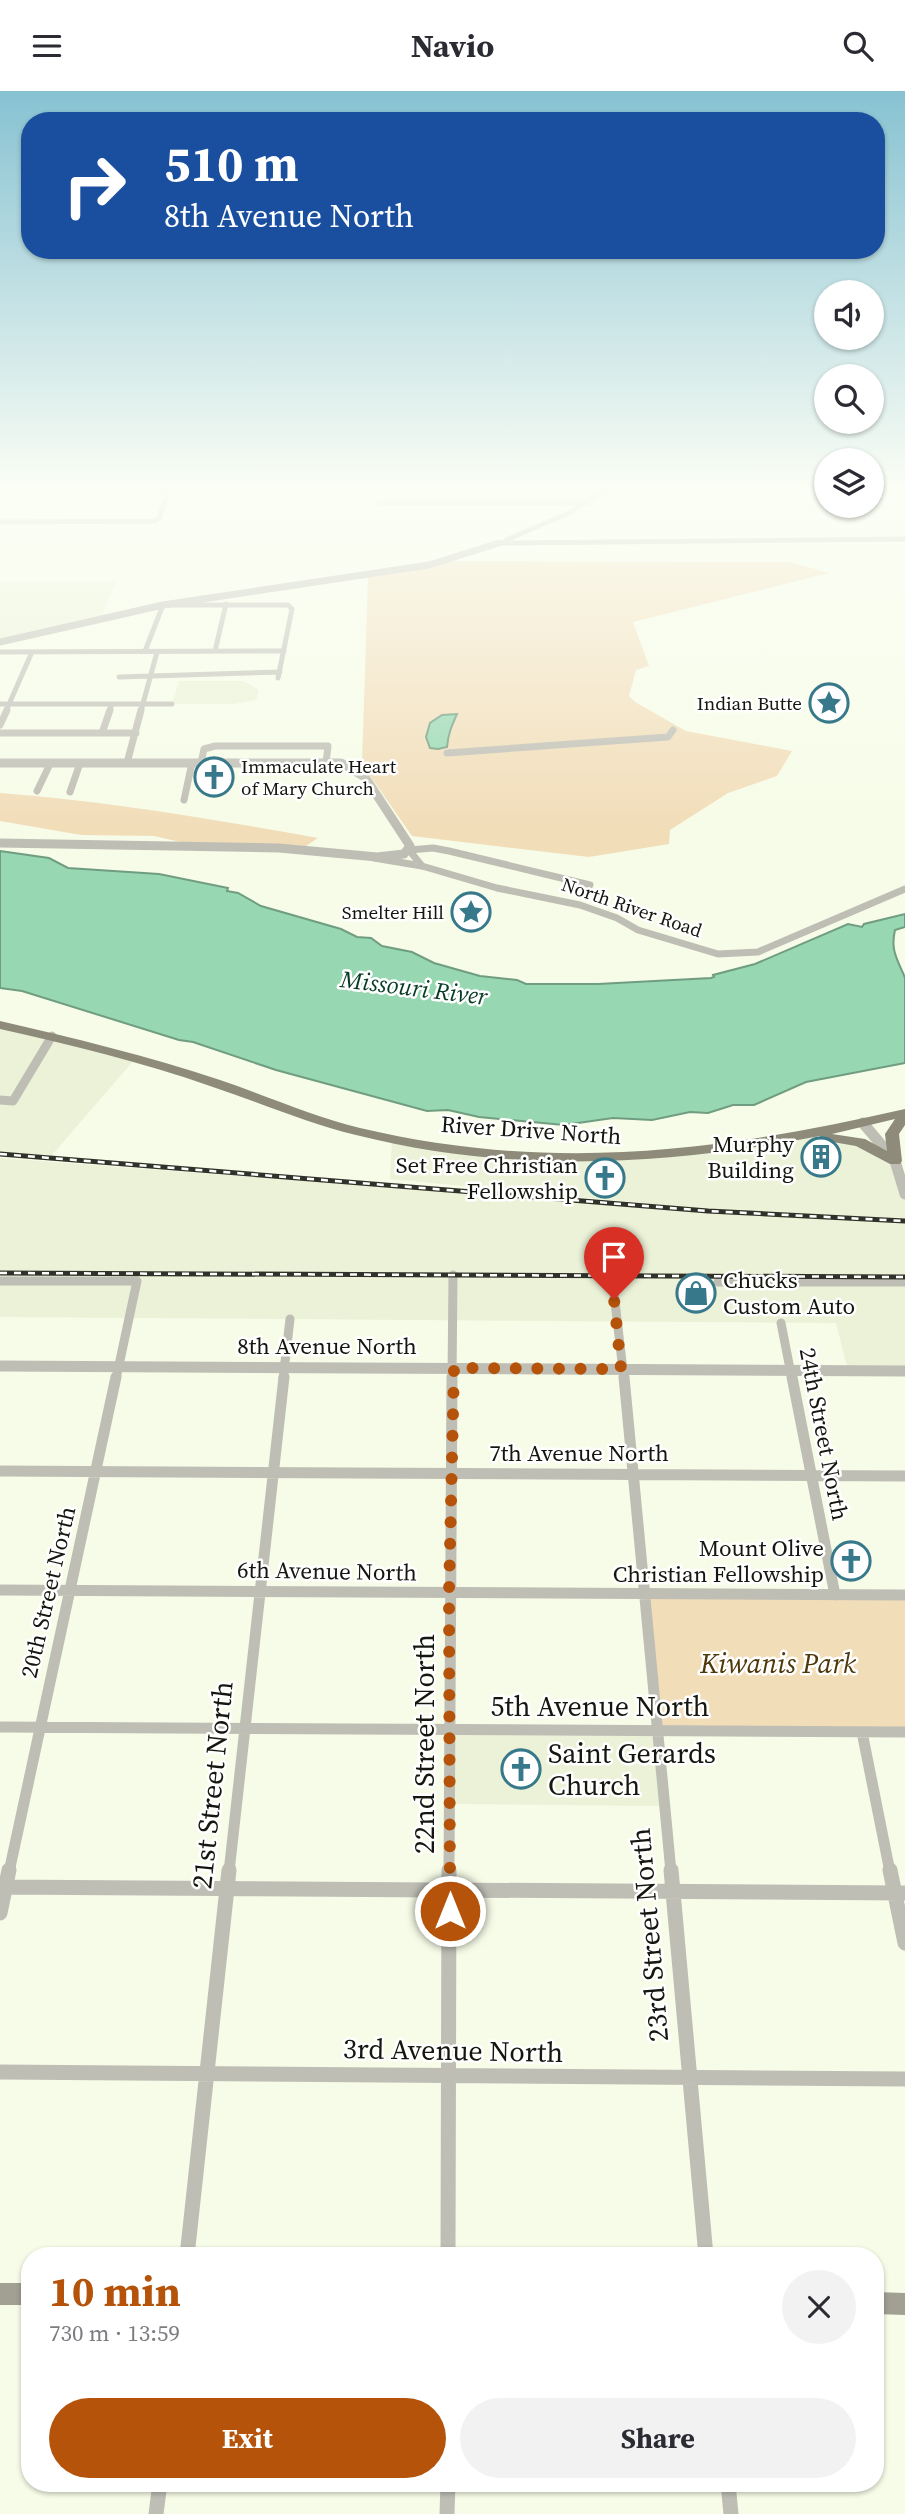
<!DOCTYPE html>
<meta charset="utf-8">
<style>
body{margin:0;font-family:"Source Serif 4",serif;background:#f2f2f3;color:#2b2b33;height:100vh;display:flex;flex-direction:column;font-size:26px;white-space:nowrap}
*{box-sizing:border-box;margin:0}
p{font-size:23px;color:#7c7c81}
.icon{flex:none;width:38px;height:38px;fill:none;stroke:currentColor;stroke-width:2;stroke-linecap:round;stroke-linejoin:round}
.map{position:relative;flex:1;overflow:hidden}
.details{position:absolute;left:21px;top:2156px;width:863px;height:245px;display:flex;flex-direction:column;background:#fff;border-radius:28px;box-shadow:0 2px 5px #0004}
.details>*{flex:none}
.top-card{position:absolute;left:21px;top:21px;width:864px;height:147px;border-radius:28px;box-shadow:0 2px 5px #0004;background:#1a4fa0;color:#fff;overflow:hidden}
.controls{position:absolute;left:814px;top:189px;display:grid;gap:14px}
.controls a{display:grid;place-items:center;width:70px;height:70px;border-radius:50%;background:#fff;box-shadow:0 2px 5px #0004;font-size:35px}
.pin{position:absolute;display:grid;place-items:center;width:60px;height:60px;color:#fff;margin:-72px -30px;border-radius:50% 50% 50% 0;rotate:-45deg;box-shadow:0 0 7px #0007}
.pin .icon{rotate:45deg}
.me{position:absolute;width:77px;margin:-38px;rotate:0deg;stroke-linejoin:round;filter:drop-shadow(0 0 5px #0008)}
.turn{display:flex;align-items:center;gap:24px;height:147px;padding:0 28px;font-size:32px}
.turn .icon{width:91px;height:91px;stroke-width:2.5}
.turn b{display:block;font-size:49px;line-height:60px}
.round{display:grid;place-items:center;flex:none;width:74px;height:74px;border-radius:37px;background:#f2f2f3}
.head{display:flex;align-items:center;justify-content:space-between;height:119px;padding:0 28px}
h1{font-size:42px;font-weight:700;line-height:52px;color:#b45309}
.primary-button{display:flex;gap:14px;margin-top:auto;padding:14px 28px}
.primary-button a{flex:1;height:80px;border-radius:42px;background:#b45309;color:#fff;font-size:28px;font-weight:700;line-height:80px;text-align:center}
.primary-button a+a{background:#f2f2f3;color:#2b2b33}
header{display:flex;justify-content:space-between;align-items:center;height:91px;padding:0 28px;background:#fff;font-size:32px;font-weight:700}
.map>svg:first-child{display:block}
.built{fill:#ebf2d7}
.green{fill:#f2ddb9}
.water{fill:#97d7b2;stroke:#709d81;stroke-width:2}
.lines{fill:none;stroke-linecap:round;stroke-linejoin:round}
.minor-far4{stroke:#bfbeb5;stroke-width:5}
.minor-far3{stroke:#bfbeb5;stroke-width:7}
.minor-far2{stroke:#bfbeb5;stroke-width:9}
.minor-far1{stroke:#bfbeb5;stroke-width:11}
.minor{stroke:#bfbeb5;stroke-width:15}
.tertiary-far2{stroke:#bfbeb5;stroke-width:7}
.tertiary-far1{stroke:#bfbeb5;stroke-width:9}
.tertiary{stroke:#bfbeb5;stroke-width:11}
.secondary{fill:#a2a093;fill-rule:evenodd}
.primary{fill:#8e8b7b;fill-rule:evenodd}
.rail-casing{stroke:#303229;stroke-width:5}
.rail{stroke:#fff;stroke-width:2.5;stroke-dasharray:7;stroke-linecap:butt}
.route{stroke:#b45309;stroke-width:12;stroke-dasharray:0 21.6}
.labels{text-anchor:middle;stroke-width:5;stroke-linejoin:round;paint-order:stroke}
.far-poi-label{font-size:19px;fill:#15160f;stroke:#fff;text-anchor:end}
.far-street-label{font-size:19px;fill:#15160f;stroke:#fff}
.street-label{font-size:23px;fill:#15160f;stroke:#fff}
.poi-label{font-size:23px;fill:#15160f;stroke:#fff;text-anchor:end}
.water-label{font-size:24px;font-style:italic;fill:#063b24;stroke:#fff}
.near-park-label{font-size:28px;font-style:italic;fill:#4e3708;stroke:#fff}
.near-street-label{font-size:28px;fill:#15160f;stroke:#fff}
.near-poi-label{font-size:28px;fill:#15160f;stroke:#fff;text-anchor:start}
</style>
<header><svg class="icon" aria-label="menu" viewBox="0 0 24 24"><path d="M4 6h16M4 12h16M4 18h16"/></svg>Navio<svg class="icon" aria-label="search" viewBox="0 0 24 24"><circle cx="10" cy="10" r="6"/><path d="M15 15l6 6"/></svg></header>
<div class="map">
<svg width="905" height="2423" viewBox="0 0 905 2423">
<rect width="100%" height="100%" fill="#f7fce8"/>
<path class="built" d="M0,491h116l-15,36 -101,23z
M179,590h64l16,9 -3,10 -22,4h-62z
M0,934l135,34 -83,96 -52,-3z
M832,1045l63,25 10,36v22l-191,-9 -324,-31 2,-39 156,19z
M0,1067l708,53 197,11v149l-57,-1 -12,-47 -836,-6z
M451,1639l206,1 7,75 -214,-2z"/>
<path class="green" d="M456,470l334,1 39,11 -196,49 16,44 -13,4 -7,26 6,6 51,29 106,20 -15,25 -49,17 -58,37 -1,14 -80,13 -177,-21 -50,-72 6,-187z
M0,702c107,8 212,26 318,45l-12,8 -117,-2 -35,-8 -73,-1 -81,-14z
M646,1503l259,1v137l-248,-1z"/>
<path class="water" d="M457,623c-5,11 -9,20 -10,33l-9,2 -8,-1 -4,-11 4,-14 12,-8z
M0,760l49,7 19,10 91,6 69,14 -1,3 11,2 23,13 80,23 16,8 14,1 11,8 30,6 22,11 46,13 37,4 9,4h72l113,-6 3,-1 -1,-2 42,-11 93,-40 14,3 2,-3 41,-10v13l-10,3c-5,21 3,30 10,48 0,12 0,69 0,85l-99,19 -52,23h-21l-25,8 -18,-1 -38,8 -39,-2 -49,7 -85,-8 -31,-7 -21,1 -151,-41 -83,-28 -14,-2 -157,-49 -22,-3z"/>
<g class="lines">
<path class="minor-far4" d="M379,412h209
M0,431l155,-1 4,-3 10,-30
M506,449l63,-27 38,-25
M499,452l406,-4
M145,560l18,-46h125l4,4 -14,69
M215,560l11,-47
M0,561l284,-1
M119,586l161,-5
M0,613h172
M6,620l26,-59
M109,620l3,-7
M141,620l16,-59"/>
<path class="minor-far3" d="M0,634l7,-15
M0,642h136
M102,642l8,-23
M447,662l221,-16 5,-7
M127,672l14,-53
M201,672l3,-14 11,-3h113l-2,17
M37,700l13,-27
M70,701l10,-29
M184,709l8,-37
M374,767l48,8 75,22 83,17 37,13 21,12 80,24 40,-2 147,-63
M422,775l-13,-16 24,-2 16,3 141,34"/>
<path class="minor-far2" d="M0,1009l13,1 39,-65
M612,1185l12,103
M0,1190h137l-21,98
M718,1191h187
M781,1232l11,56
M283,1288l7,-60
M452,1288l1,-104"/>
<path class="minor-far1" d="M624,1286l47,495
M792,1286l43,218
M0,1380l905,5
M0,1499l905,5
M0,1636l905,5
M862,1641l28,140
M9,1781l107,-495
M229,1781l55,-495
M449,1781l3,-495"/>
<path class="minor" d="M671,1779l35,386
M890,1779l15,73
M0,1796l905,6
M0,1822l9,-43
M0,1981l905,7
M187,2165l42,-386
M448,2165l1,-386
M728,2392l3,31
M156,2423l4,-31
M447,2423l1,-31"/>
<path class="tertiary-far2" d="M0,551l163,-37 266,-40 70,-22"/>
<path class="tertiary-far1" d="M0,672h341l24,14 45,69 -6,8 -27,3 -98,-9 -279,-5"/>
<path class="tertiary" d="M863,1032l32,38 10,33
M0,1275l905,5"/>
<path class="secondary" d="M0,2192h30v22h-30z
M875,2201l30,1v22l-30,-1z"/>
<path class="primary" d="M0,930c74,17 148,35 220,59 47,16 92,36 140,48 190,45 358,24 545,-19v16l-6,9 3,27 -2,3h-10l-34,-18 -35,-6 -1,-4c-155,30 -310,38 -464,-1 -50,-12 -97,-33 -146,-49 -68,-24 -139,-41 -210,-57zM895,1028l-10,15 2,17 -22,-12 -33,-5z"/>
<g class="rail-casing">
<path id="rail" d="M0,1063l708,57 197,10
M0,1182l905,4"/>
</g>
<use href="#rail" class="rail"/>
</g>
<linearGradient id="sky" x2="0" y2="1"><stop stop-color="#87c2d2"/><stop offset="0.54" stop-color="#fbfef5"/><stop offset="1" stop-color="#fbfef5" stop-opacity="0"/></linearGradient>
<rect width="905" height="737" fill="url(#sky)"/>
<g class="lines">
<path class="route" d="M450,1820l-1,-318 5,-225 167,1 -7,-70"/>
</g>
<defs>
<g id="sight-ring" transform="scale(2.0125)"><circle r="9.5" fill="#fff" stroke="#37798b" stroke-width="1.5"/><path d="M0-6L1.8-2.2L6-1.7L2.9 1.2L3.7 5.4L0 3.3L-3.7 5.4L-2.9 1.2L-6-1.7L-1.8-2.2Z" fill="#37798b"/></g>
<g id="church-ring" transform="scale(2.0125)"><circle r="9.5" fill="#fff" stroke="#37798b" stroke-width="1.5"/><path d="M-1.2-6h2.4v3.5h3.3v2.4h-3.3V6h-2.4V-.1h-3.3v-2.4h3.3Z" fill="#37798b"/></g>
<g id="building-ring" transform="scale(2.0125)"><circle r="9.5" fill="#fff" stroke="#37798b" stroke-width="1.5"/><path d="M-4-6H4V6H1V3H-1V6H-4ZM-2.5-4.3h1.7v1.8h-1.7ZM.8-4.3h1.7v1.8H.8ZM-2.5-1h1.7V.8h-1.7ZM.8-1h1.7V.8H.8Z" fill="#37798b"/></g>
<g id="shop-ring" transform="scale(2.0125)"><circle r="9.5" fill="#fff" stroke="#37798b" stroke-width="1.5"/><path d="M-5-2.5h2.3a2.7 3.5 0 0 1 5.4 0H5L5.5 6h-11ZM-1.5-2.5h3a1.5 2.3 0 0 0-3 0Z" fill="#37798b"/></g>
</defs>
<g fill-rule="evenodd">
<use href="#sight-ring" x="829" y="612"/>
<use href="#church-ring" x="214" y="686"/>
<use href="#sight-ring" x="471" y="821"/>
<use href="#building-ring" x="821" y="1066"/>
<use href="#church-ring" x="605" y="1087"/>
<use href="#shop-ring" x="696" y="1202"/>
<use href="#church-ring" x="851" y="1470"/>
<use href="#church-ring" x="521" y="1678"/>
</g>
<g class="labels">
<g class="far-poi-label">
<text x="802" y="619">Indian Butte</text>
<text x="241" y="682" text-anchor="start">Immaculate Heart<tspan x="241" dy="22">of Mary Church</tspan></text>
<text x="444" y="828">Smelter Hill</text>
</g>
<g class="far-street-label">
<text transform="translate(632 816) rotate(19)" y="7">North River Road</text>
</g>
<g class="street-label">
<text transform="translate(531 1039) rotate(4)" y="8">River Drive North</text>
<text x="327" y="1263">8th Avenue North</text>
<text transform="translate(824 1343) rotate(79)" y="8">24th Street North</text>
<text x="579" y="1370">7th Avenue North</text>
<text transform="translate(327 1480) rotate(1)" y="8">6th Avenue North</text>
<text transform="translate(48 1501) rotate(-77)" y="8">20th Street North</text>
</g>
<g class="poi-label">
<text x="794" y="1061">Murphy<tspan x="794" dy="26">Building</tspan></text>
<text x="578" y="1082">Set Free Christian<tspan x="578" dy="26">Fellowship</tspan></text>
<text x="723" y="1197" text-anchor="start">Chucks<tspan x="723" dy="26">Custom Auto</tspan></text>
<text x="824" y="1465">Mount Olive<tspan x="824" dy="26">Christian Fellowship</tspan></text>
</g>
<g class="water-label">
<text transform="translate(414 897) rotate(7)" y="8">Missouri River</text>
</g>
<g class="near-park-label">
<text x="778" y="1582">Kiwanis Park</text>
</g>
<g class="near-street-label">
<text x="600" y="1625">5th Avenue North</text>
<text transform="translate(424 1653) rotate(-90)" y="10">22nd Street North</text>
<text transform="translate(212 1694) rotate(-84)" y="10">21st Street North</text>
<text transform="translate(649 1844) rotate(-95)" y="10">23rd Street North</text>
<text transform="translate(453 1959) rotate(1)" y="10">3rd Avenue North</text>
</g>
<g class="near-poi-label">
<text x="548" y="1672">Saint Gerards<tspan x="548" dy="32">Church</tspan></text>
</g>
</g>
</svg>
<div class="controls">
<a><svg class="icon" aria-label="sound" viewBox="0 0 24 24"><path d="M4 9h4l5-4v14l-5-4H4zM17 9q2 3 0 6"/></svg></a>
<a><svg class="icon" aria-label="search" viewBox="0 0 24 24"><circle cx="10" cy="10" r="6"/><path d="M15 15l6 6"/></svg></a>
<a><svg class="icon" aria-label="layers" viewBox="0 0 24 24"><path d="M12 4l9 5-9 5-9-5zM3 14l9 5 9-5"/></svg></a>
</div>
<div class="pin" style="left:614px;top:1208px;background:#d93025"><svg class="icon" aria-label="arrive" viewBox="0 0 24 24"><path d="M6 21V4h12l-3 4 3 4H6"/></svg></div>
<svg class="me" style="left:450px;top:1820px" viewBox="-20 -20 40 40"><circle r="17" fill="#b45309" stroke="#fff" stroke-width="3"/><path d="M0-11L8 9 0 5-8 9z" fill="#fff"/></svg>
<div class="top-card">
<div class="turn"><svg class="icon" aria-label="right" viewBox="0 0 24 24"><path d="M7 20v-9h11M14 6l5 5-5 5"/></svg><div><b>510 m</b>8th Avenue North</div></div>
</div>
<section class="details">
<div class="head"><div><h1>10 min</h1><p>730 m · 13:59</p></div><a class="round"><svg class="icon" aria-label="close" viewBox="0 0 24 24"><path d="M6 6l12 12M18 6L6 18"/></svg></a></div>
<div class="primary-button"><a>Exit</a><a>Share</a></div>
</section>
</div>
